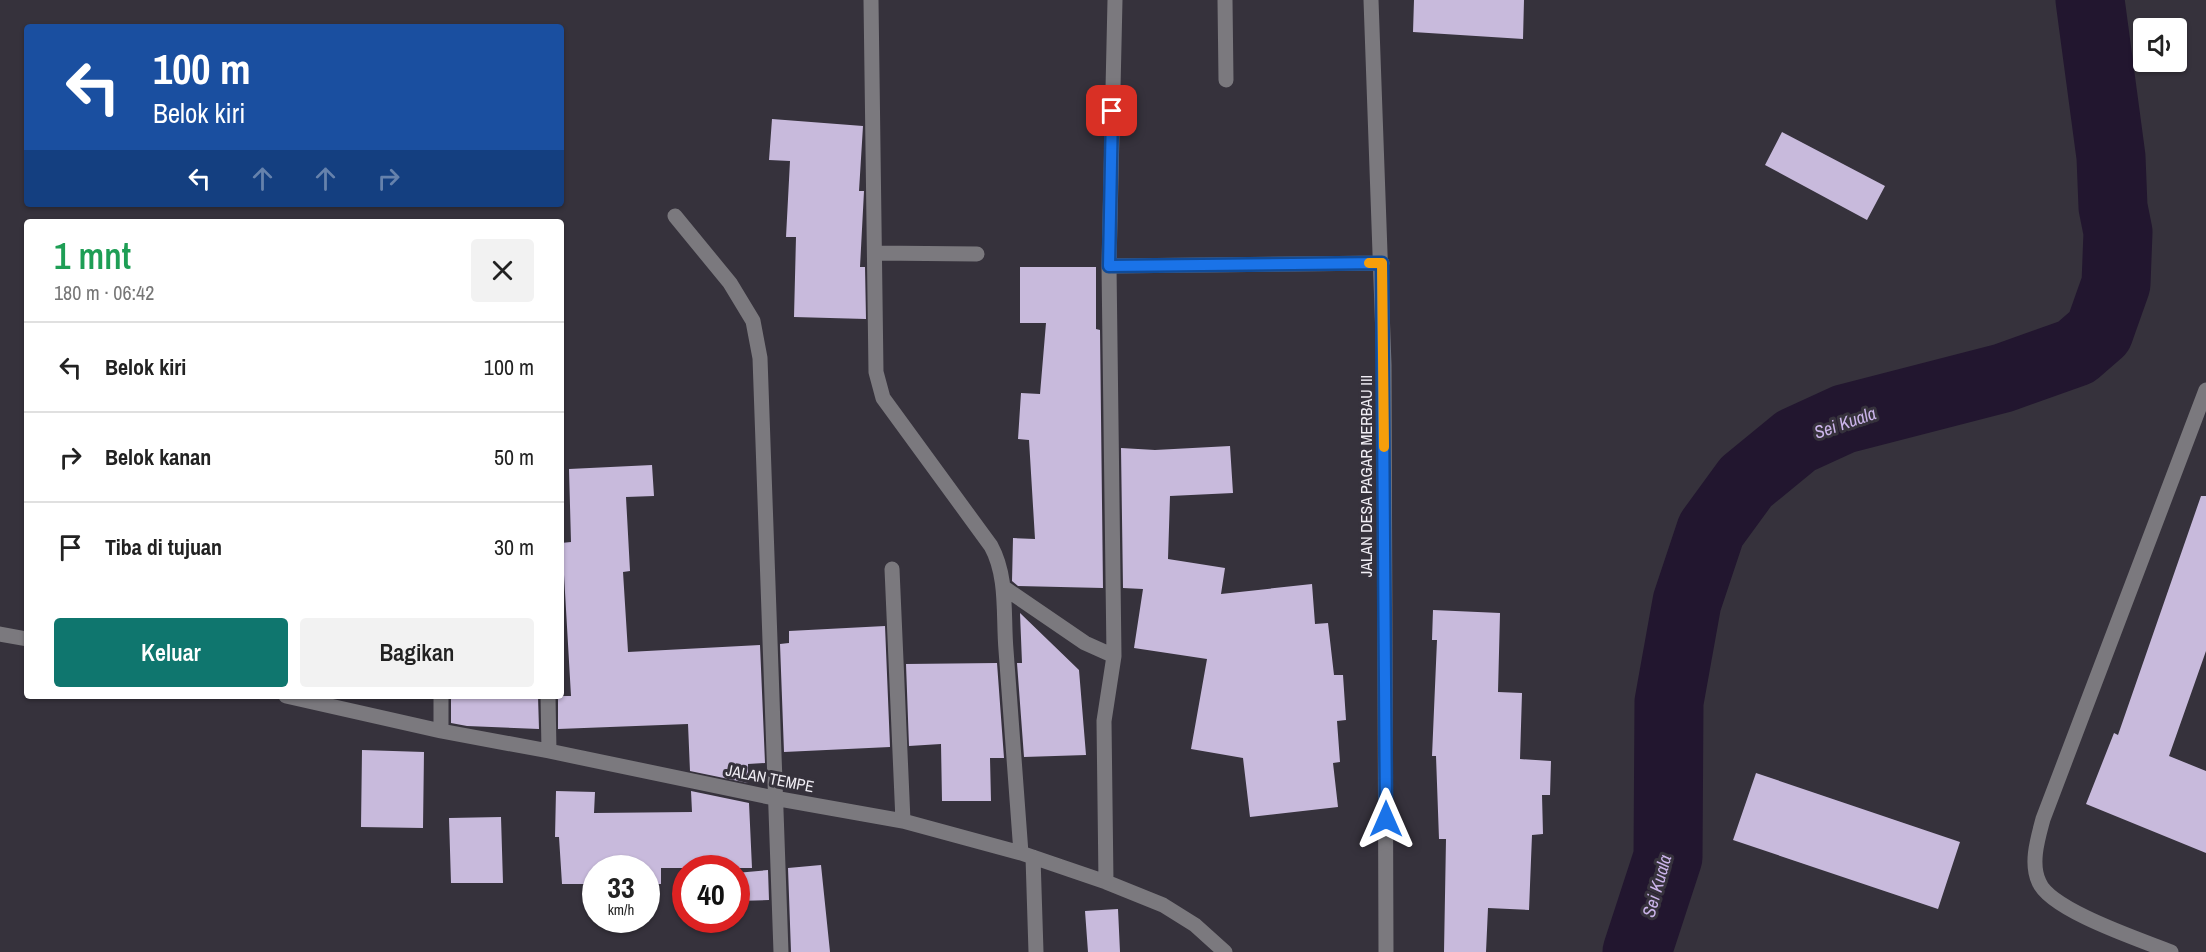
<!DOCTYPE html>
<html lang="id">
<meta charset="utf-8">
<style>
body{margin:0;font-family:"Archivo Narrow",sans-serif;background:#f2f2f2;color:#222;height:100vh;display:flex;flex-direction:column;font-size:22px;white-space:nowrap}
*{box-sizing:border-box;margin:0}
p{font-size:20px;color:#767676}
.icon{flex:none;width:33px;height:33px;fill:none;stroke:currentColor;stroke-width:2;stroke-linecap:round;stroke-linejoin:round}
.map{position:relative;flex:1;overflow:hidden}
.panel{position:absolute;left:24px;top:219px;width:540px;height:480px;display:flex;flex-direction:column;background:#fff;border-radius:6px;box-shadow:0 2px 4px #0004}
.panel>*{flex:none}
.guide{position:absolute;left:24px;top:24px;width:540px;height:183px;border-radius:6px;box-shadow:0 2px 4px #0004;background:#1a4fa0;color:#fff;overflow:hidden}
.buttons{position:absolute;left:2133px;top:18px;display:grid;gap:12px}
.buttons a{display:grid;place-items:center;width:54px;height:54px;border-radius:6px;background:#fff;box-shadow:0 2px 4px #0004;font-size:30px}
.speed{position:absolute;left:582px;top:855px;display:flex;gap:12px;font-size:30px;font-weight:700;text-align:center}
.speed>*{display:grid;place-content:center;width:78px;height:78px;border-radius:50%;background:#fff;box-shadow:0 2px 4px #0004;line-height:1}
.speed small{font-size:15px;font-weight:400}
.speed .limit{border:9px solid #d22;background:#fff;color:#111}
.pin{position:absolute;display:grid;place-items:center;width:51px;height:51px;color:#fff;margin:-26px;border-radius:12px;box-shadow:0 3px 9px #0006}
.me{position:absolute;width:66px;margin:-33px;rotate:0deg;stroke-linejoin:round;filter:drop-shadow(0 0 4px #0008)}
.turn{display:flex;align-items:center;gap:21px;height:126px;padding:0 30px;font-size:27px}
.turn .icon{width:78px;height:78px;stroke-width:2.5}
.turn b{display:block;font-size:42px;line-height:51px}
.lanes{display:flex;align-items:center;height:57px;padding:0 30px;background:#0003;justify-content:center;gap:30px;direction:ltr}
.lanes .off{opacity:.35}
.round{display:grid;place-items:center;flex:none;width:63px;height:63px;border-radius:6px;background:#f2f2f2}
.headline{display:flex;align-items:center;justify-content:space-between;height:102px;padding:0 30px}
h1{font-size:36px;font-weight:600;line-height:45px;color:#1e9e55}
.primary-button{display:flex;gap:12px;margin-top:auto;padding:12px 30px}
.primary-button a{flex:1;height:69px;border-radius:6px;background:#0f766e;color:#fff;font-size:24px;font-weight:600;line-height:69px;text-align:center}
.primary-button a+a{background:#f2f2f2;color:#222}
ul{padding:0;list-style:none}
li{display:flex;align-items:center;gap:18px;height:90px;padding:0 30px;border-top:2px solid #e0e0e0}
li div{flex:1}
li b{display:block;font-size:22px}
li em{font-style:normal}
.map>svg:first-child{display:block}
.lines{fill:none;stroke-linecap:round;stroke-linejoin:round}
.river{stroke:#22162f;stroke-width:69}
.building{fill:#c8badc}
.minor{stroke:#7b797e;stroke-width:15}
.route-casing{stroke:#114b97;stroke-width:15}
.route{stroke:#1a73e8;stroke-width:10}
.slow{stroke:#f59e0b;stroke-width:10}
.labels{text-anchor:middle;stroke-width:6;stroke-linejoin:round;paint-order:stroke}
.street-label{font-size:16px;fill:#f1eef5;stroke:#36323c}
.water-label{font-size:18px;font-style:italic;fill:#cbb4ea;stroke:#36323c}
</style>
<div class="map">
<svg width="2206" height="952" viewBox="0 0 2206 952">
<rect width="100%" height="100%" fill="#36323c"/>
<g class="lines">
<path class="river" d="M1637,952l31,-95 1,-155 18,-100 24,-72 35,-48 50,-41 48,-22 159,-41 73,-26 23,-20 17,-48 2,-52 -5,-25 -2,-50 -21,-157"/>
</g>
<path class="building" d="M1414,0h110l-1,39 -110,-7z
M772,119l91,7 -4,65h5l-4,76h5l1,52 -72,-2 2,-80h-10l4,-76 -21,-1z
M1782,132l103,54 -18,34 -102,-55z
M1020,267h76v62l4,1 3,258 -85,-2 -6,-5 1,-43 22,1 -6,-99 -11,-1 3,-46 19,1 6,-71h-26z
M1230,446l3,47 -63,3 -2,63 57,9 -4,26 91,-10 3,40 13,-1 6,52h9l3,45 -9,1 3,41 -7,1 5,44 -88,10 -7,-59 -52,-9 16,-90 -73,-11 9,-59 -20,-1 -2,-140 34,2z
M652,465l2,31 -28,1 4,74 -7,1 5,80 132,-7 5,118 -17,1v19l-58,-12 -2,-47 -130,5v-33h13l-7,-121h-3v-32l10,-1 -2,-73z
M2201,496h5v155l-37,105 37,15v82l-120,-49 28,-71 4,2z
M1433,610l67,3 -2,79 24,1 -2,66 31,2 -1,34h-8l1,39 -11,1 -3,75 -41,-2 -2,44h-42l2,-113h-7l-3,-83h-4l5,-116h-5z
M1020,613l59,57 7,85 -62,2 -7,-94h5z
M885,626l5,121 -106,5 -4,-108 9,-1v-12z
M997,663l7,95h-14l1,43h-49l-1,-57 -32,2 -3,-82z
M451,696h87l1,33 -72,-3 -16,-3z
M362,750l62,2 -1,76 -62,-1z
M1756,773l204,69 -22,67 -205,-69z
M556,791l39,1 -1,21 98,-1 -1,-21 58,12 3,65h-91v16h-15v-16h-50v16h-34l-3,-47h-4z
M501,817l2,66h-52l-2,-65z
M821,865l9,87h-39l-3,-84z
M768,870l1,30 -33,1v-28z
M1118,909l2,43h-32l-3,-41z"/>
<g class="lines">
<path class="minor" d="M871,0l5,372 7,26 108,148c17,31 12,69 15,104 5,67 10,135 15,203
M1225,0l1,80
M1371,0l13,365 2,587
M675,216l55,67 23,38 7,37 21,594
M875,253l102,1
M1109,266l273,-3
M892,569l11,252
M1003,587l82,56 29,13
M0,634l27,5
M286,696l155,35 108,20 225,47 129,23 118,32 85,29 57,23 32,20 30,27
M548,696l1,55
M441,731v-35
M1033,857l3,95
M1106,882l-2,-161 10,-65 -5,-390 6,-266
M2171,952c-30,-12 -121,-42 -132,-70 -9,-19 -1,-44 4,-63l163,-429"/>
</g>
<g class="lines">
<g class="route-casing">
<path id="route" d="M1112,111l-3,155 273,-3 4,556"/>
</g>
<use href="#route" class="route"/>
<path class="slow" d="M1369,263h13l2,184"/>
</g>
<g class="labels">
<g class="street-label">
<text transform="translate(1366 476) rotate(-90)" y="6">JALAN DESA PAGAR MERBAU III</text>
<text transform="translate(770 778) rotate(11)" y="6">JALAN TEMPE</text>
</g>
<g class="water-label">
<text transform="translate(1845 423) rotate(-19)" y="6">Sei Kuala</text>
<text transform="translate(1657 886) rotate(-74)" y="6">Sei Kuala</text>
</g>
</g>
</svg>
<div class="buttons">
<a><svg class="icon" aria-label="sound" viewBox="0 0 24 24"><path d="M4 9h4l5-4v14l-5-4H4zM17 9q2 3 0 6"/></svg></a>
</div>
<div class="speed"><div>33<small>km/h</small></div><div class="limit">40</div></div>
<div class="pin" style="left:1112px;top:111px;background:#d93025"><svg class="icon" aria-label="arrive" viewBox="0 0 24 24"><path d="M6 21V4h12l-3 4 3 4H6"/></svg></div>
<svg class="me" style="left:1386px;top:819px" viewBox="-20 -20 40 40"><path d="M0-17L14 15 0 8-14 15z" fill="#1a73e8" stroke="#fff" stroke-width="4"/></svg>
<div class="guide">
<div class="turn"><svg class="icon" aria-label="left" viewBox="0 0 24 24"><path d="M17 20v-9H6M10 6l-5 5 5 5"/></svg><div><b>100 m</b>Belok kiri</div></div>
<div class="lanes"><svg class="icon" aria-label="left" viewBox="0 0 24 24"><path d="M17 20v-9H6M10 6l-5 5 5 5"/></svg><svg class="icon off" aria-label="ahead" viewBox="0 0 24 24"><path d="M12 20V5M6 11l6-6 6 6"/></svg><svg class="icon off" aria-label="ahead" viewBox="0 0 24 24"><path d="M12 20V5M6 11l6-6 6 6"/></svg><svg class="icon off" aria-label="right" viewBox="0 0 24 24"><path d="M7 20v-9h11M14 6l5 5-5 5"/></svg></div>
</div>
<section class="panel">
<div class="headline"><div><h1>1 mnt</h1><p>180 m · 06:42</p></div><a class="round"><svg class="icon" aria-label="close" viewBox="0 0 24 24"><path d="M6 6l12 12M18 6L6 18"/></svg></a></div>
<ul>
<li><svg class="icon" aria-label="left" viewBox="0 0 24 24"><path d="M17 20v-9H6M10 6l-5 5 5 5"/></svg><div><b>Belok kiri</b></div><em>100 m</em></li>
<li><svg class="icon" aria-label="right" viewBox="0 0 24 24"><path d="M7 20v-9h11M14 6l5 5-5 5"/></svg><div><b>Belok kanan</b></div><em>50 m</em></li>
<li><svg class="icon" aria-label="arrive" viewBox="0 0 24 24"><path d="M6 21V4h12l-3 4 3 4H6"/></svg><div><b>Tiba di tujuan</b></div><em>30 m</em></li>
</ul>
<div class="primary-button"><a>Keluar</a><a>Bagikan</a></div>
</section>
</div>
